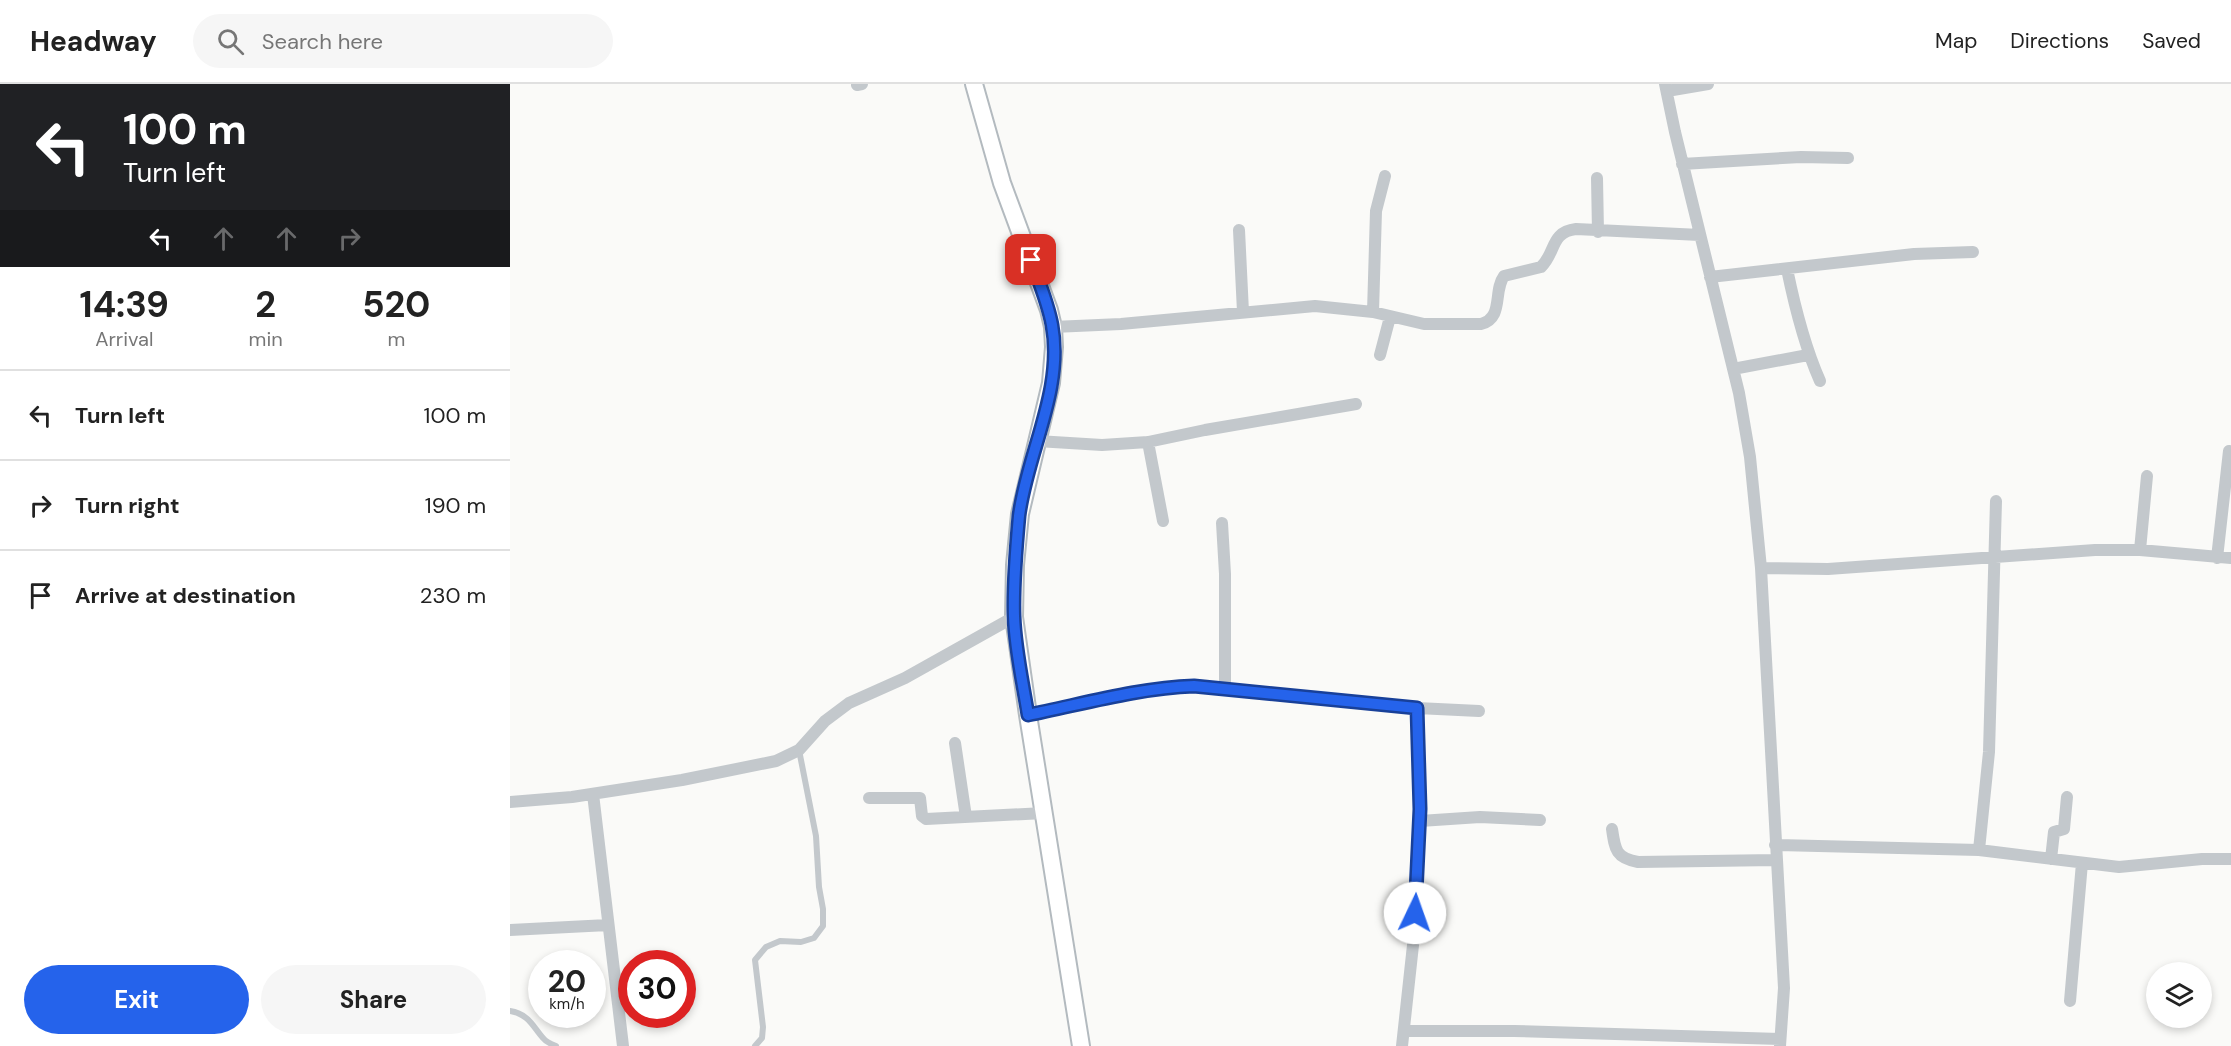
<!DOCTYPE html>
<style>
body{margin:0;font-family:"DM Sans",sans-serif;background:#f6f6f6;color:#222;height:100vh;display:flex;flex-direction:column;font-size:22px;white-space:nowrap}
*{box-sizing:border-box;margin:0}
p{font-size:20px;color:#767676}
.icon{flex:none;width:33px;height:33px;fill:none;stroke:currentColor;stroke-width:2;stroke-linecap:round;stroke-linejoin:round}
.map{position:relative;flex:1;overflow:hidden}
.sheet{display:flex;flex-direction:column;background:#fff;width:510px}
.sheet>*{flex:none}
.hud{background:#202124;color:#fff;overflow:hidden}
.fabs{position:absolute;left:1636px;top:878px;display:grid;gap:12px}
.fabs a{display:grid;place-items:center;width:66px;height:66px;border-radius:50%;background:#fff;box-shadow:0 3px 9px #0003;font-size:30px}
.speed{position:absolute;left:18px;top:866px;display:flex;gap:12px;font-size:30px;font-weight:700;text-align:center}
.speed>*{display:grid;place-content:center;width:78px;height:78px;border-radius:50%;background:#fff;box-shadow:0 3px 9px #0003;line-height:1}
.speed small{font-size:15px;font-weight:400}
.speed .limit{border:9px solid #d22;background:#fff;color:#111}
.pin{position:absolute;display:grid;place-items:center;width:51px;height:51px;color:#fff;margin:-26px;border-radius:12px;box-shadow:0 3px 9px #0006}
.me{position:absolute;width:66px;margin:-33px;rotate:3deg;stroke-linejoin:round;filter:drop-shadow(0 0 4px #0008)}
.turn{display:flex;align-items:center;gap:21px;height:126px;padding:0 24px;font-size:27px}
.turn .icon{width:78px;height:78px;stroke-width:2.5}
.turn b{display:block;font-size:42px;line-height:51px}
.lanes{display:flex;align-items:center;height:57px;padding:0 24px;background:#0003;justify-content:center;gap:30px;direction:ltr}
.lanes .off{opacity:.35}
.eta{display:flex;justify-content:space-evenly;align-items:center;height:102px;text-align:center}
.eta b{font-size:36px;font-weight:700;line-height:42px}
.primary-button{display:flex;gap:12px;margin-top:auto;padding:12px 24px}
.primary-button a{flex:1;height:69px;border-radius:36px;background:#2563eb;color:#fff;font-size:24px;font-weight:700;line-height:69px;text-align:center}
.primary-button a+a{background:#f6f6f6;color:#222}
ul{padding:0;list-style:none}
li{display:flex;align-items:center;gap:18px;height:90px;padding:0 24px;border-top:2px solid #e0e0e0}
li div{flex:1}
li b{display:block;font-size:22px}
li em{font-style:normal}
header{display:flex;align-items:center;gap:36px;box-sizing:border-box;height:84px;padding:0 30px;background:#fff;border-bottom:2px solid #e0e0e0}
header strong{font-size:28px}
nav{display:flex;gap:33px;margin-inline-start:auto;font-size:21px}
.search{width:420px;height:54px;background:#f6f6f6;display:flex;align-items:center;gap:15px;box-sizing:border-box;padding:0 21px;border-radius:33px;color:#767676;font-size:22px}
main{display:flex;flex:1;min-height:0}
.map>svg:first-child{display:block}
.lines{fill:none;stroke-linecap:round;stroke-linejoin:round}
.secondary-casing{stroke:#b3babf;stroke-width:20}
.lane{stroke:#c3c8cc;stroke-width:6}
.street{stroke:#c3c8cc;stroke-width:12}
.secondary{stroke:#fff;stroke-width:16}
.route-casing{stroke:#184099;stroke-width:15}
.route{stroke:#2563eb;stroke-width:10}
</style>
<header>
<strong>Headway</strong>
<div class="search"><svg class="icon" aria-label="search" viewBox="0 0 24 24"><circle cx="10" cy="10" r="6"/><path d="M15 15l6 6"/></svg>Search here</div>
<nav><a>Map</a><a>Directions</a><a>Saved</a></nav>
</header>
<main>
<section class="sheet">
<div class="hud">
<div class="turn"><svg class="icon" aria-label="left" viewBox="0 0 24 24"><path d="M17 20v-9H6M10 6l-5 5 5 5"/></svg><div><b>100 m</b>Turn left</div></div>
<div class="lanes"><svg class="icon" aria-label="left" viewBox="0 0 24 24"><path d="M17 20v-9H6M10 6l-5 5 5 5"/></svg><svg class="icon off" aria-label="ahead" viewBox="0 0 24 24"><path d="M12 20V5M6 11l6-6 6 6"/></svg><svg class="icon off" aria-label="ahead" viewBox="0 0 24 24"><path d="M12 20V5M6 11l6-6 6 6"/></svg><svg class="icon off" aria-label="right" viewBox="0 0 24 24"><path d="M7 20v-9h11M14 6l5 5-5 5"/></svg></div>
</div>
<div class="eta">
<div><b>14:39</b><p>Arrival</p></div>
<div><b>2</b><p>min</p></div>
<div><b>520</b><p>m</p></div>
</div>
<ul>
<li><svg class="icon" aria-label="left" viewBox="0 0 24 24"><path d="M17 20v-9H6M10 6l-5 5 5 5"/></svg><div><b>Turn left</b></div><em>100 m</em></li>
<li><svg class="icon" aria-label="right" viewBox="0 0 24 24"><path d="M7 20v-9h11M14 6l5 5-5 5"/></svg><div><b>Turn right</b></div><em>190 m</em></li>
<li><svg class="icon" aria-label="arrive" viewBox="0 0 24 24"><path d="M6 21V4h12l-3 4 3 4H6"/></svg><div><b>Arrive at destination</b></div><em>230 m</em></li>
</ul>
<div class="primary-button"><a>Exit</a><a>Share</a></div>
</section>
<div class="map">
<svg width="1721" height="962" viewBox="0 0 1721 962">
<rect width="100%" height="100%" fill="#fafaf8"/>
<g class="lines">
<g class="secondary-casing">
<path id="secondary" d="M464,0l28,99 47,127 4,17 1,20 -3,36 -31,131 -5,51 -1,52 14,98 53,331"/>
</g>
<path class="lane" d="M0,927c19,3 23,16 33,27 3,4 8,6 13,8
M245,962l7,-8 1,-11 -8,-67 11,-13 14,-6 21,1 13,-4 9,-12v-17l-4,-22 -3,-51 -17,-86"/>
<path class="street" d="M1155,0l10,48 64,261 11,64 11,111 23,420 -4,58
M347,1l5,-1
M1157,7l41,-7
M1172,80l119,-7 47,1
M1087,94l1,54
M729,146l4,82
M1277,185c8,39 17,76 33,112
M1200,193l204,-23 59,-2
M863,228l3,-101 9,-35
M543,243l68,-3 194,-18 58,6 51,12h57c23,-6 12,-33 23,-48l37,-9c15,-14 9,-35 35,-38l124,6
M870,271l10,-38
M1223,285l75,-14
M527,357l65,4 46,-3 57,-12 151,-26
M638,358l15,79
M712,439l3,51v114
M1630,466l7,-74
M1707,474l12,-107
M1251,484l67,1 267,-19h45l91,8
M518,631c55,-11 110,-26 166,-29l223,22 62,3
M445,659l11,74
M83,710l30,252
M359,714h51l2,18 4,3 118,-6
M0,718l62,-5 110,-17 94,-19 23,-11 26,-29 24,-18 56,-25 109,-61
M910,737l60,-4 60,3
M1102,745c3,21 4,29 26,33l138,-2
M1265,761l204,5 140,17 83,-8h29
M1469,766l10,-98 7,-251
M1541,775l3,-27 10,-3 3,-32
M0,846l98,-5
M1560,917l12,-138
M894,947h110l266,8
M892,962l12,-110 6,-127 -3,-101"/>
<use href="#secondary" class="secondary"/>
</g>
<g class="lines">
<g class="route-casing">
<path id="route" d="M521,176c8,22 17,43 21,65 12,65 -25,128 -33,191 -3,33 -6,67 -5,100 1,33 9,67 14,99 55,-11 110,-27 166,-29l223,22 3,101 -5,104"/>
</g>
<use href="#route" class="route"/>
</g>
</svg>
<div class="fabs">
<a><svg class="icon" aria-label="layers" viewBox="0 0 24 24"><path d="M12 4l9 5-9 5-9-5zM3 14l9 5 9-5"/></svg></a>
</div>
<div class="speed"><div>20<small>km/h</small></div><div class="limit">30</div></div>
<div class="pin" style="left:521px;top:176px;background:#d93025"><svg class="icon" aria-label="arrive" viewBox="0 0 24 24"><path d="M6 21V4h12l-3 4 3 4H6"/></svg></div>
<svg class="me" style="left:905px;top:829px" viewBox="-20 -20 40 40"><circle r="19" fill="#fff"/><path d="M0-13L10 11 0 6-10 11z" fill="#2563eb"/></svg>
</div>
</main>
